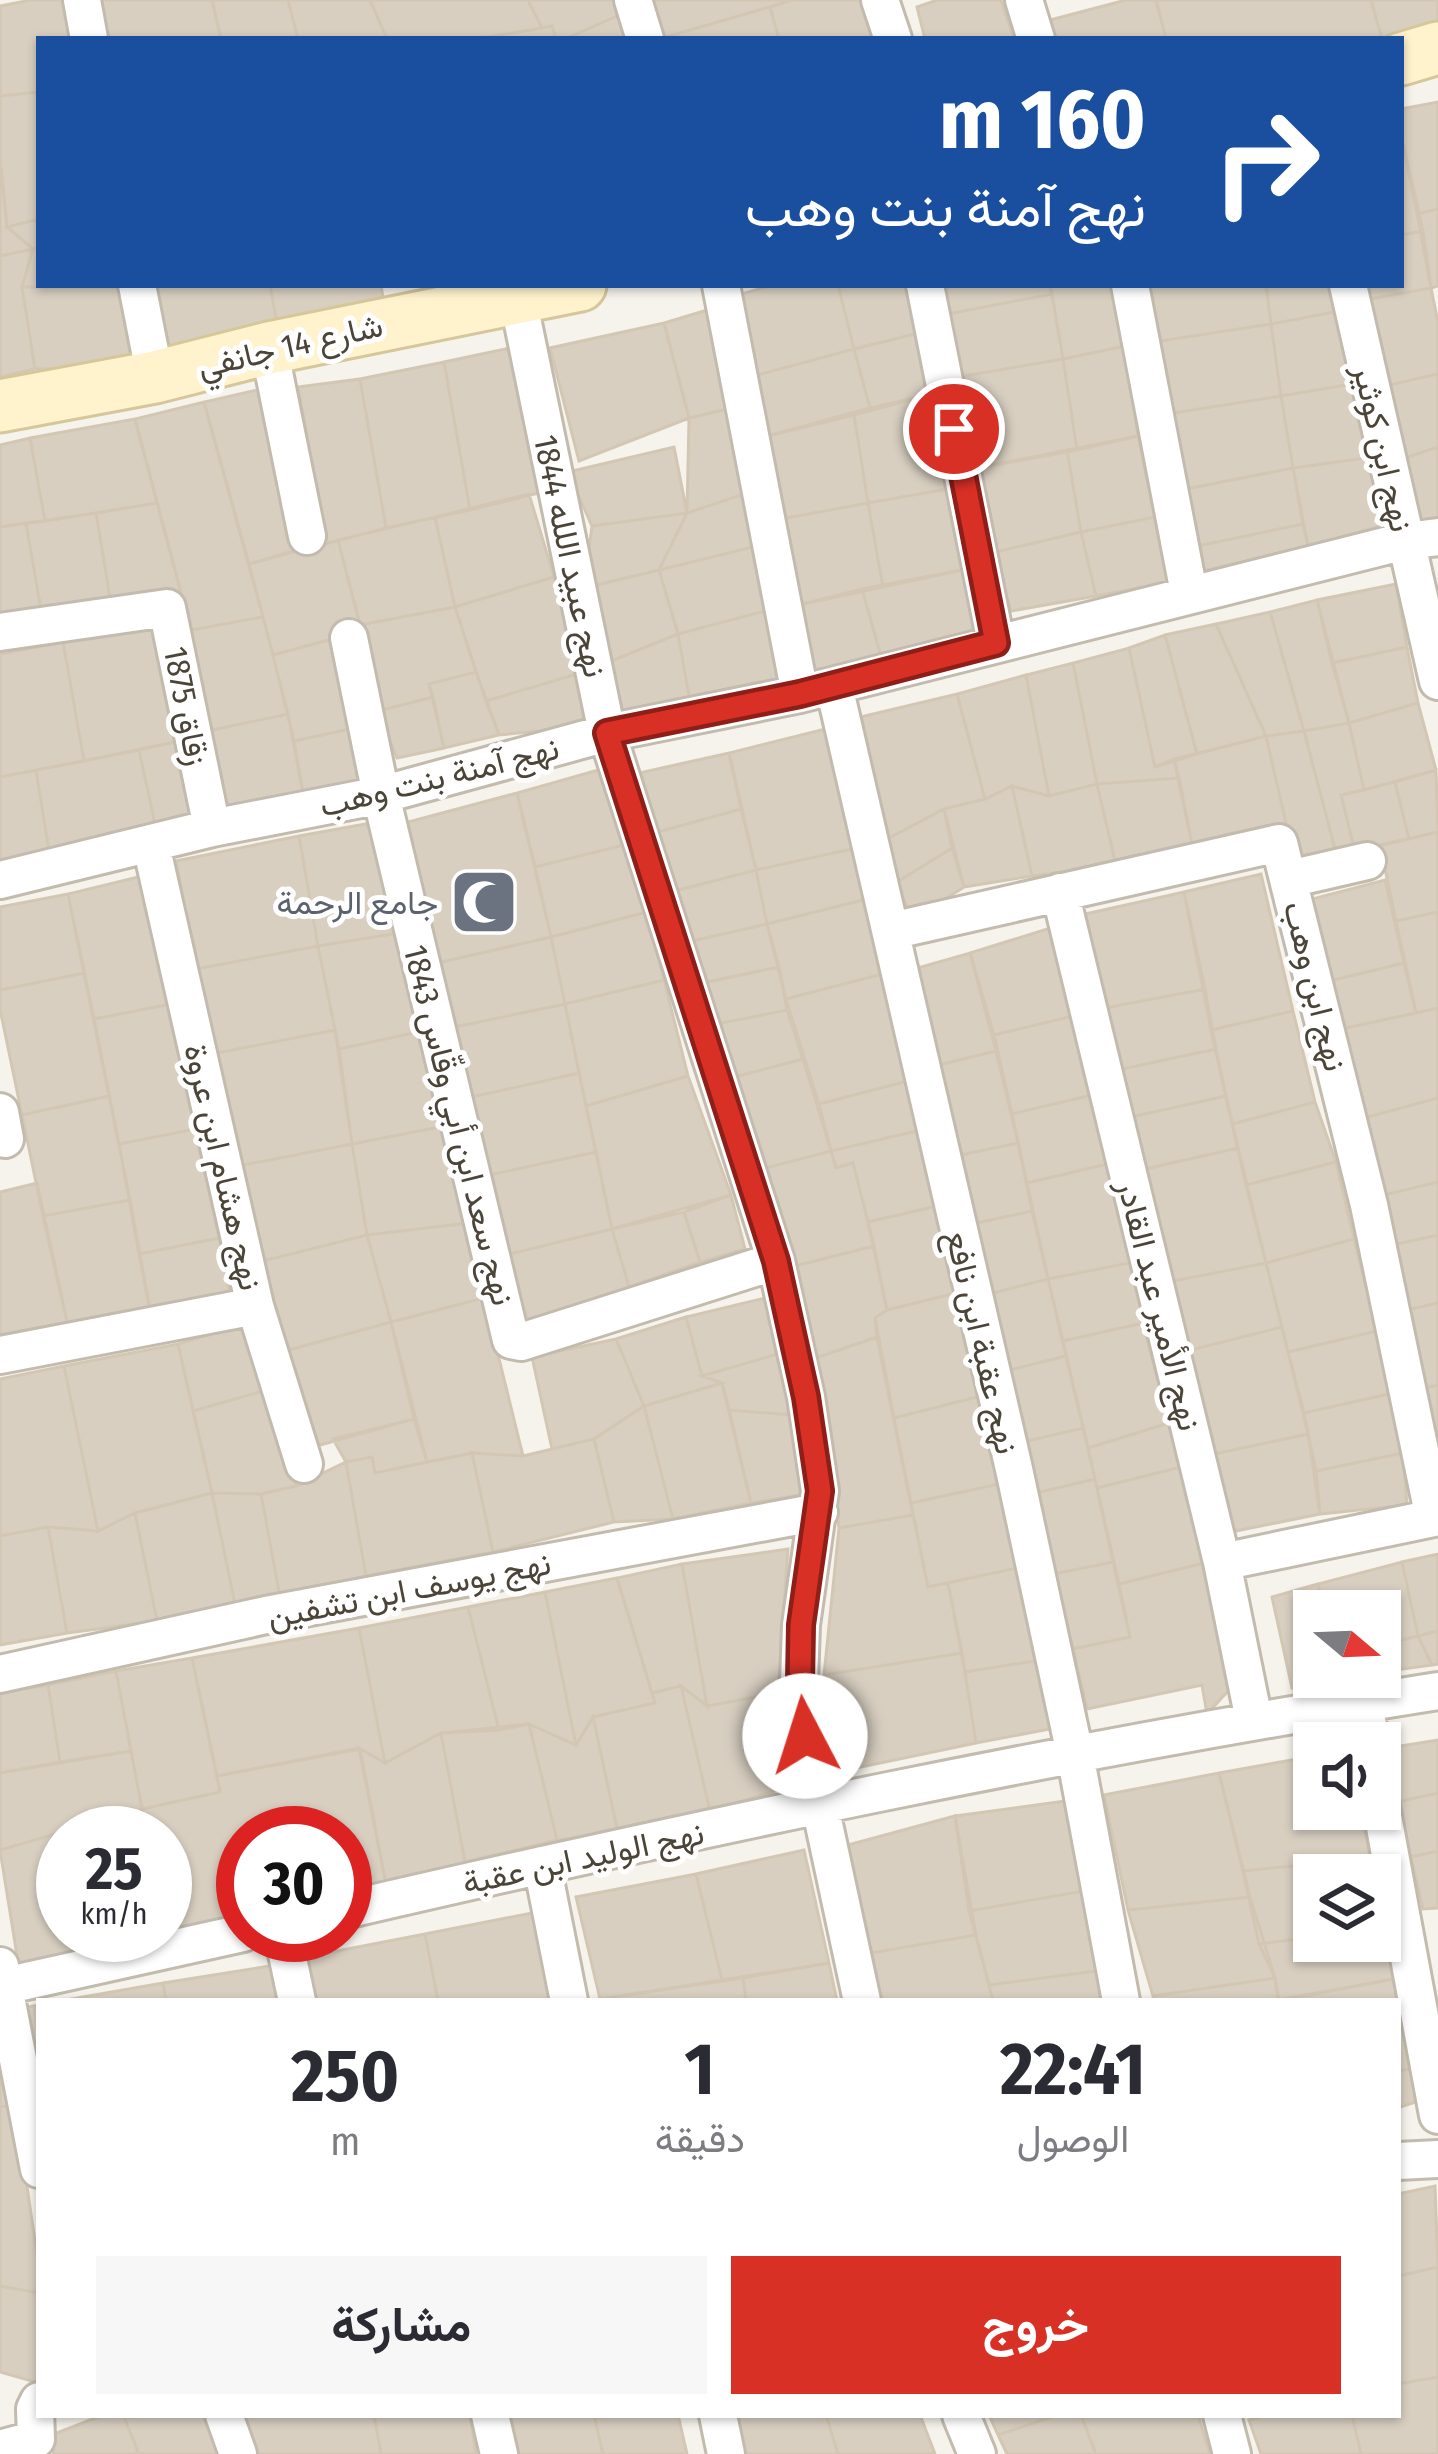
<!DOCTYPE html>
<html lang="ar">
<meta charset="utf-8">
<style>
body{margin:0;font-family:"Fira Sans Condensed",Vazirmatn,sans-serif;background:#f7f7f7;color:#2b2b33;direction:rtl;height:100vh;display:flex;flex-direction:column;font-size:45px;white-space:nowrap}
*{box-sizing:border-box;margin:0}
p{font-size:39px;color:#7c7c81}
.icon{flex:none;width:66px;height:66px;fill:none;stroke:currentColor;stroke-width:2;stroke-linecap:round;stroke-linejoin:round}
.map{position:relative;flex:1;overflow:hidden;direction:ltr}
.sheet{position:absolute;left:36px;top:1998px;width:1365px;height:420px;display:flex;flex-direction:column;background:#fff;border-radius:0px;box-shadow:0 3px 9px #0004;direction:rtl}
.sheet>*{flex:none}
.hud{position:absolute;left:36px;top:36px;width:1368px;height:252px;border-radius:0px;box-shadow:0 3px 9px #0004;direction:rtl;background:#1a4fa0;color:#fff;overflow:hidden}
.needle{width:78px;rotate:109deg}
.controls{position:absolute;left:1293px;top:1590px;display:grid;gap:24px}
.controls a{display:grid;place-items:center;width:108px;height:108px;border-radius:0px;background:#fff;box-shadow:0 3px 9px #0004;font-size:60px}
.speed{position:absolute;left:36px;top:1806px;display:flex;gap:24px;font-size:60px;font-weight:700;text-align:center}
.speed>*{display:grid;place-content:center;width:156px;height:156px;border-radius:50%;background:#fff;box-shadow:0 3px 9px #0004;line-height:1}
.speed small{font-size:30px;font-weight:400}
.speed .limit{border:18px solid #d22;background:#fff;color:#111}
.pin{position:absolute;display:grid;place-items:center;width:102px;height:102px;color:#fff;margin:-51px;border:6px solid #fff;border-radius:50%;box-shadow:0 3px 12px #0007}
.me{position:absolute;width:132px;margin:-66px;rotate:355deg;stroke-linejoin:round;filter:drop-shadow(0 0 9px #0008)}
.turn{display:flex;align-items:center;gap:42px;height:252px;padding:0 60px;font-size:54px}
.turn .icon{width:156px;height:156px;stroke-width:2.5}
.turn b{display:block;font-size:84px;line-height:102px}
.eta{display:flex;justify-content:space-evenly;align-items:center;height:204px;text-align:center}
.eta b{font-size:72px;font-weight:700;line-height:84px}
.primary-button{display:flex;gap:24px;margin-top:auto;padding:24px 60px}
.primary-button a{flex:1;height:138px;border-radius:0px;background:#d93025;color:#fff;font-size:48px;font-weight:700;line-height:138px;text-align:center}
.primary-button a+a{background:#f7f7f7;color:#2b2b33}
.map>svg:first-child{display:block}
.building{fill:#d8cfc1;stroke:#d3c7b4;stroke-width:3}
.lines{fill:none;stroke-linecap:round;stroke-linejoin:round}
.street-casing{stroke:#c2bbae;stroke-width:42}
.secondary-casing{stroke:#d6c79b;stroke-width:57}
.street{stroke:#fff;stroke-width:36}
.secondary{stroke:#fff3cd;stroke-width:51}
.route-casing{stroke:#8d1f18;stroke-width:30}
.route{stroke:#d93025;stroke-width:21}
.labels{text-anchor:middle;stroke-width:10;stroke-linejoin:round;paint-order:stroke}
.street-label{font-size:33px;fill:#4b4439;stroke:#fff}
.worship-label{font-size:33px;fill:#5b616d;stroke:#fff;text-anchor:end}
</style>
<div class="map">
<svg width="1438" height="2454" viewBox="0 0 1438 2454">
<rect width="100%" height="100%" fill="#f6f3ec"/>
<path class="building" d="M31,0h39l8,39h-39v53l-39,4v-90z
M93,0h119l9,39h-115z
M212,0h76l10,39h-77z
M288,0h82l17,39h-89z
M370,0h158l14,28 -66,11h-89z
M528,0h94l4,12 -61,27h-9l-4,-13 -10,2z
M644,0h149l-134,39z
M793,0h69l11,39h-94l-9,-32z
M937,0h64l13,39h-89l-8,-32z
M1126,0h30l10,39h-115l-5,-18z
M1156,0h215l11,39h-216z
M1371,0h67v35l-56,4z
M770,7l9,32h-120z
M626,12l9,27h-70z
M552,26l4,13h-80l66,-11z
M39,92v127l-32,8 -7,-70v-61z
M1438,102v107l-21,5 -16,-80v-25z
M1401,134l22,97 -22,4z
M0,157l7,70 26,22 -33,7z
M1438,209v77l-7,2 -14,-74z
M39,219v66l89,2h-106l11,-38 -26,-22z
M1423,231l8,57 -66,12 -3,-15h39v-50z
M33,249l-11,38 13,82 -35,8v-121z
M148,285h122l7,39 -114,32z
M270,285h111l3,19 -107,20z
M773,285h65l16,64 -104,28 -16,-81z
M838,285h68l13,48 -65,16z
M940,285h110l2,9 -104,20z
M1050,285h63l12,61 -62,13z
M1142,285h124l5,39 -117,18z
M1266,285h73l6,25 -74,14z
M22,287h106l18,81 -111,1z
M1431,288l7,35v51l-58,13 -15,-87z
M1052,294l11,65 -105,18 -10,-63z
M714,308l22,99 -47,11 -25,-95z
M1345,310l13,73 -77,13 -10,-72z
M664,323l25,95 -110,43 -29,-113z
M1271,324l10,72 -114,18 -13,-72z
M919,333l13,61 -62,14 -16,-59z
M524,345l10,122 9,25 -73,18 -26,-148z
M1125,346l13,90 -61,14 -14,-91z
M854,349l16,59 -106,29 -14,-60z
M1063,359l14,91 -104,19 -15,-92z
M444,362l26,148 -84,18 -26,-149z
M1438,374v73l-39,13 -19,-73z
M360,379l26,149 -60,16 -28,-157z
M1358,383l15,74 -80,11 -12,-72z
M266,388l37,160 -54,16 -45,-162z
M932,394l21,94 -85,15 -14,-88z
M1281,396l12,72 -112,22 -14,-76z
M204,402l59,215 -72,13 -56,-211z
M736,407l14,85 -63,21 2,-95z
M854,415l14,88 -92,17 -12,-83z
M135,419l22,84 -112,18 -15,-83z
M1138,436l17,81 -74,15 -14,-82z
M30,438l15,83 -45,6v-82z
M674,447l13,66 -95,13 -24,-54z
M1438,447v79l-26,4 -13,-70z
M1067,450l14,82 -90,21 -18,-84z
M1373,457l12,68 -77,21 -15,-78z
M1293,468l10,56 -110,23 -12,-57z
M953,488l14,81 -84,18 -15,-84z
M750,492l3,55 -94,23 28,-57z
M529,494l25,83 -99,30 -20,-90z
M157,503l24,90 -70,11 -15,-91z
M868,503l15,84 -89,19 -18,-86z
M96,513l15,91 -69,12 -16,-93z
M687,513l-28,57 -75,18 8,-62z
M435,517l20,90 -95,18 -22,-85z
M1155,517l14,65 -73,14 -15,-64z
M26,523l16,93 -42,6v-95z
M1303,524l5,22 -109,26 -6,-25z
M1081,532l15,64 -85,15 -20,-58z
M338,540l22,85 -20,12 -67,18 -24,-91z
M753,547l16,63 -91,24 -19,-64z
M967,569l14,69 -99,22 -20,-71z
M659,570l19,64 -79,32 -15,-78z
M554,577l26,96 -94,28 -31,-94z
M1396,584l11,63 -75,16 -15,-63z
M862,589l20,71 -69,10 -19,-64z
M1317,600l32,123 -45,8 -34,-119z
M455,607l21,65 -47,12 4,13 -55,14 -18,-86z
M769,610l18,78 -96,19 -13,-73z
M1270,612l34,119 -38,5 -50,-112z
M263,617l25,97 -85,18 -12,-102z
M157,624l27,116 -100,21 -21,-119z
M1216,624l50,112 -69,18 -32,-119z
M678,634l13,73 -76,14 -16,-55z
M1165,635l32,119 -42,13 -26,-119z
M340,637l19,90 -65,14 -21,-86z
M63,642l21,119 -84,16v-123z
M1407,647l11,56 -69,20 -17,-60z
M1129,648l26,119 19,-8 5,19 -82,6 -24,-121z
M1073,663l24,121 -48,12 -23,-121z
M476,672l23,63 -55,13 -15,-64z
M580,673l10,53 -91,9 -13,-34z
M1026,675l23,121 -37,-10 -27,13 -28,-105z
M957,694l28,105 -41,10 -55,29 -29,-121z
M433,697l11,51 -47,10 -19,-47z
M1418,703l18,67 -72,20 -15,-67z
M288,714l17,90 -86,11 -16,-83z
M1349,723l15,67 -23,5 14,57 -19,1 -32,-122z
M359,727l15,65 -69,12 -11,-63z
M825,729l31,119 -100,22 -27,-117z
M1304,731l32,122 -45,14 -5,-44 -20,-87z
M1266,736l20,87 -93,26 -19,-90z
M184,740l19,82 -46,11 -18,-83z
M139,750l18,83 -107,24 -14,-87z
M729,753l12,56 -94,26 -17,-60z
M605,768l23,76 -93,23 -18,-74z
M36,770l14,87 -50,8v-88z
M1436,770l2,62 -29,7 -14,-57z
M1179,778l14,71 -77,16 -19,-81z
M1395,782l14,57 -54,13 -14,-57z
M1097,784l19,81 -84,11 -20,-90 37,10z
M1012,786l20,90 -68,11 -20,-78 41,-10z
M517,793l34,144 -114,26 -29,-141z
M741,809l15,61 -89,23 -20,-58z
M944,809l8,39 -55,34 -8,-44z
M382,821l23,111 -87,14 -19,-110z
M1438,832v80l-42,9 -16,-76z
M299,836l19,110 -122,23 -20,-108z
M628,844l19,68 -96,25 -16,-70z
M856,848l11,51 -100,25 -11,-54z
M952,848l12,39 -52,33 -15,-38z
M756,870l11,54 -88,20 -12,-51z
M1261,874l32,137 -82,19 -27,-138z
M142,876l29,128 -77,15 -26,-125z
M1385,880l19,83 -87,21 -20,-81z
M1184,892l21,97 -105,20 -19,-94z
M68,894l16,79 -84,17v-83z
M867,899l19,74 -100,26 -19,-75z
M647,912l17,68 -99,24 -14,-67z
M1438,912v96l-22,5 -20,-92z
M767,924l12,43 -86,18 -14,-41z
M1054,927l23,88 -83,20 -24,-82z
M405,932l22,98 -88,19 -21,-103z
M551,937l14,67 -115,24 -13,-65z
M318,946l17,84 -123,24 -16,-85z
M970,953l26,98 -62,15 -27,-95z
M1404,963l12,50 -84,18 -15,-47z
M779,967l8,43 -80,16 -14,-41z
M84,973l25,123 -87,19 -22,-106v-19z
M886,973l22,108 -89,23 -33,-105z
M664,980l24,96 -102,30 -21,-102z
M1205,989l11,60 -103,22 -13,-62z
M171,1004l25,125 -77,15 -25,-125z
M565,1004l14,69 -116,26 -13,-71z
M1438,1008v90l-85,23 -21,-90z
M787,1010l16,49 -76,20 -20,-53z
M1293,1011l22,91 -83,22 -21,-94z
M1077,1015l19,79 -84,20 -18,-79z
M335,1030l17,114 -114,22 -26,-112z
M427,1030l23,95 -98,19 -13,-95z
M1216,1049l10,47 -104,23 -9,-48z
M996,1051l22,92 -62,13 -22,-90z
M803,1059l28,92 -73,19 -31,-91z
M579,1073l17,79 -116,25 -17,-78z
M688,1076l43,119 -119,34 -26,-123z
M908,1081l13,49 -90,21 -12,-47z
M1096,1094l16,69 -85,20 -15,-69z
M109,1096l21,104 -87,16 -21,-101z
M1226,1096l12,52 -102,23 -14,-52z
M1438,1098v84l-66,16 -19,-77z
M1315,1102l21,60 -90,23 -14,-61z
M450,1125l19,98 -102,12 -15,-91z
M196,1129l23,109 -80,16 -20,-110z
M921,1130l16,76 -69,16 -15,-59 -17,5 -5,-17z
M1018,1143l14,68 -60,13 -16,-68z
M352,1144l15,91 -108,27 -21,-96z
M1238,1148l28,115 -103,20 -27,-112z
M831,1151l5,17 17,-5 21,83 -91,23 -25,-99z
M596,1152l16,77 -110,27 -22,-79z
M1336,1162l18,77 -88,24 -20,-78z
M1112,1163l22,99 -86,17 -21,-96z
M1438,1182v53l-54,12 -12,-49z
M37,1183l31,143 -68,15v-149z
M731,1195l14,54 -45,13 -16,-50z
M130,1200l21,115 -83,11 -25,-110z
M937,1206l23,86 -73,18 -19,-88z
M1032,1211l16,68 -59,15 -17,-70z
M684,1212l16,50 -71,25 -17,-58z
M469,1223l15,75 -93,24 -24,-87z
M612,1229l17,58 -108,46 -19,-77z
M367,1235l24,87 -102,28 -30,-88z
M1438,1235v68l-40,9 -14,-65z
M219,1238l12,62 -80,15 -12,-61z
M1354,1239l23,92 -89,21 -22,-89z
M874,1246l13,64 -12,8 2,19 -64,22 -30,-90z
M1134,1262l9,61 -80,18 -15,-62z
M1266,1263l16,64 -99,25 -20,-69z
M1048,1279l18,77 -60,15 -17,-77z
M960,1292l25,103 -91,23 -19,-100 12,-8z
M484,1298l39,158 -51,-3 -45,9 -36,-140z
M765,1298l16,55 -79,23 -16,-59z
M1438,1303v82l-22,5 -18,-78z
M686,1317l16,59 20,7 -78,23 -28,-67z
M250,1322l20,67 -77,22 -15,-67z
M391,1322l23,97 -97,27 -28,-96z
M1143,1323l26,100 -81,25 -25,-107z
M1282,1327l26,107 -98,21 -27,-103z
M1377,1331l12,63 -85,19 -16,-61z
M877,1337l36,178 -74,13 -26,-169z
M616,1339l28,67 -50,33 -42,10 -20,-92z
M178,1344l34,149 -77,20 -37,18 -34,-165z
M781,1353l11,62 -63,-5 -7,-27 -20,-7z
M1066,1356l17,72 -60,14 -17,-71z
M64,1366l34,165 -50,-4 -48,9v-157z
M722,1383l29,120 -78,16 -29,-113z
M1438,1385v56l-10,2 -12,-53z
M270,1389l26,97 -35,8 -49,-1 -19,-82z
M1389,1394l14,59 -87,18 -12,-58z
M985,1395l23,87 -97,21 -17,-85z
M644,1406l29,113 -59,3 -20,-83z
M729,1410l63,5 13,79 -54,9z
M414,1419l13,43 -52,11 -3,-16 -26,5 -13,-23z
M1169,1423l12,44 -84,21 -9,-40z
M1083,1428l12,51 -59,14 -13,-51z
M1308,1434l12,80 -89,18 -21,-77z
M594,1439l20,83 -121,30 -21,-99 51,3z
M472,1453l21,99 -127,24 -20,-114 26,-5 3,16z
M1403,1453l4,52 -87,9 -4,-43z
M346,1462l20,114 -86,21 -19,-103 35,-8z
M1181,1467l27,95 -89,22 -22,-96z
M1095,1479l18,83 -59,12 -18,-81z
M1008,1482l18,84 -98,21 -17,-84z
M212,1493l23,111 -78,17 -22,-108z
M212,1493l49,1 19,103 -45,7z
M135,1513l22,108 -90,12 -19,-106 50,4z
M913,1515l15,72 20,-4 14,70 -138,22 15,-147z
M48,1527l19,106 -67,12v-109z
M788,1549l-10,144 -71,13 -25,-142z
M1438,1554v77l-20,5 -16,-74z
M1113,1562l17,75 -57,12 -19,-75z
M1208,1562l20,129 -21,23 -5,-29 -115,24 -14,-60 57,-12 -11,-53z
M1402,1562l16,74 -38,9v-34h-57l-5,-27z
M682,1564l25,142 -26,-20 -29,7 -35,-115z
M1026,1566l21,93 -82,13 -17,-89z
M617,1578l38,125 -62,14 -17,28 -31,-153z
M1318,1584l5,27h-9v66l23,2 -45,9 -20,-91z
M545,1592l31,153 -47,-21 -30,6 -31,-123z
M468,1607l31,123 -58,3 -56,30 -26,-135z
M359,1628l26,135 -26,-15 -142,28 -25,-118z
M1438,1631v33l-6,1 -14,-29z
M1418,1636l14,29 -52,7v-27z
M962,1653l14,90 -134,28 -18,-96z
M192,1658l28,134 -78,17 -26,-138z
M1047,1659l13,68 -84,16 -11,-71z
M116,1671l15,80 -71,11 -12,-77z
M48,1685l12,77 -60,11v-80z
M681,1686l26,20 71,-13 20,91 -88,27z
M681,1686l29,125 -92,22 -25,-116 62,-14 -3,-10z
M593,1717l25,116 -61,7 -28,-116 47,21z
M529,1724l28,116 -92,22 -24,-129z
M441,1733l24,129 -78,27 -28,-141 26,15z
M1438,1740v53l-41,9 -9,-54z
M360,1749l27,140 -42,8v-64h-102v85l-70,15 -8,-33v-67h-17l-6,-24 78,-17 -3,-16z
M131,1751l11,58 -142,41v-77z
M1314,1756v53h47l9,49 -127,13 -24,-98z
M1219,1773l31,124 -122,13 -24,-115z
M1438,1793v58l-27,6 -14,-55z
M1073,1800l17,90 -121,21 -14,-95z
M142,1809l6,24h-85v102h101l-145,33 -19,-118z
M955,1816l21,119 -111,19 -21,-108z
M804,1850l25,113 -107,17 -26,-106z
M1438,1851v57l-15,1 -12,-52z
M1370,1858l2,17h-58v62l-55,7 -16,-73z
M696,1874l26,106 -122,19 -24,-102z
M1090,1890l14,80 -115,15 -20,-74z
M1250,1897l25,81 -122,18 -25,-86z
M542,1911l16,90h-120l-13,-67z
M1380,1928l19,50 -121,22 -3,-22 -16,-34 55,-7v4h66z
M425,1934l13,67h-124l-8,-44z
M976,1935l17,66h-116l-12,-47z
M829,1963l8,38h-91l-3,-23z
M276,1965l7,36h-117l-3,-18z
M1104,1970l6,31h-117l-4,-16z
M743,1978l3,23h-146v-2z
M1275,1978l4,23h-125l-1,-5z
M1399,1978l25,88 -26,5v-70h-119z
M163,1983l3,18h-106z
M39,2005v108l-18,-105z
M0,2040l15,65 -15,2z
M1424,2066l6,31 -32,11v-37z
M15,2105l24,163v25l-39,-7v-179z
M1435,2186l3,81 -40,9v-82z
M1438,2267v110l-40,7v-108z
M0,2286l39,7v90l-39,-11z
M1438,2377v77h-77l-9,-39h46v-31z
M103,2415h20l16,39h-85l-5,-18z
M123,2415h86l15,39h-85z
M232,2415h142l7,39h-135z
M374,2415h96l6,39h-95z
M502,2415h92l9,39h-92z
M594,2415h84l9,39h-84z
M730,2415h96l12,39h-104z
M826,2415h94l15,39h-97z
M989,2415h68l-59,20z
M1057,2415h24l15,39h-89l-9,-19z
M1081,2415h117l12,39h-114z
M1267,2415h85l9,39h-100l-12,-34z"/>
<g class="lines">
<g class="street-casing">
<path id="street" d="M82,0l7,39
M633,0l12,39
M880,0l13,39
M1024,0l12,39
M137,285l18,92
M721,285l79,409
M925,285l71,358
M1130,285l59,308
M1348,285l90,396
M518,299l89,434 169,528 30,136 14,94 -19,134 -2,57 6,54 57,265
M269,348l38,188
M0,632l167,-24 45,220
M349,638l32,157 130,545 10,2 255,-81
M834,686l180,783 61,285 46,247
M1289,879l78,-18
M0,880l212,-52 169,-33 226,-62 193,-39 605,-153 33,-4
M1060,892l162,670 32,158
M891,931l388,-88 90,362 65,313
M0,1112l5,27
M255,1306l49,158
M0,1355l255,-49 -104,-461
M1222,1562l216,-45
M0,1674l266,-59 553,-103
M1364,1703l7,40
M1380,1800l58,315
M542,1865l27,136
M345,1910c362,-84 726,-161 1093,-219
M283,1935l14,66
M0,1966l39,203
M4,1986l239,-53
M1398,2161l40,-2
M224,2415l14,39
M490,2415l9,39
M718,2415l8,39
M961,2415l16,39
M1222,2415l10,39
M0,2449l36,-10 -1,-30 4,-8"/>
</g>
<g class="secondary-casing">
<path id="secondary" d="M1401,59l37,-11
M0,406l155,-29 114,-29 311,-63"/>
</g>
<use href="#street" class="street"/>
<use href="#secondary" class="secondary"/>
</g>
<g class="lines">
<g class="route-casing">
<path id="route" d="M805,1736l-5,-54 1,-57 19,-134 -14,-94 -30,-136 -169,-528 193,-39 196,-51 -42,-214"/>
</g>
<use href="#route" class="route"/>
</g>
<defs>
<g id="mosque-square" transform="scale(3.45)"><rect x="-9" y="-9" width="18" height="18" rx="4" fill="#6b7280" stroke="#fff"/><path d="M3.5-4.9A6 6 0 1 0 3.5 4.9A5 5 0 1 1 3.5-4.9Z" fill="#fff"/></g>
</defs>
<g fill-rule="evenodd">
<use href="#mosque-square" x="484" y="902"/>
</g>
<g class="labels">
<g class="street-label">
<text transform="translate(290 345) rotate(-13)" y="12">شارع 14 جانفي</text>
<text transform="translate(1384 448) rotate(77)" y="12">نهج ابن كوثير</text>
<text transform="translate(571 556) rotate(78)" y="12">نهج عبيد اللله 1844</text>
<text transform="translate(187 706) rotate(79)" y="12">زقاق 1875</text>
<text transform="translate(439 776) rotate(-14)" y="12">نهج آمنة بنت وهب</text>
<text transform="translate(1316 986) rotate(76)" y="12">نهج ابن وهب</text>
<text transform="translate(460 1125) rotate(76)" y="12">نهج سعد ابن أبي وقّاس 1843</text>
<text transform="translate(224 1167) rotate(77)" y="12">نهج هشام ابن عروة</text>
<text transform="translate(1160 1305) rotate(76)" y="12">نهج الأمير عبد القادر</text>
<text transform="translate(983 1342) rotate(77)" y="12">نهج عقبة ابن نافع</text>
<text transform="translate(409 1589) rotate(-11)" y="12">نهج يوسف ابن تشفين</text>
<text transform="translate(583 1857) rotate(-12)" y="12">نهج الوليد ابن عقبة</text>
</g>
<g class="worship-label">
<text x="438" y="914">جامع الرحمة</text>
</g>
</g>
</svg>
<div class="controls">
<a><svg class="needle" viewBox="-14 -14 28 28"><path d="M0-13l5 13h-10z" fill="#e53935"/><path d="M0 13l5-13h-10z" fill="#7c7c81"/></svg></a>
<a><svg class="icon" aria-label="sound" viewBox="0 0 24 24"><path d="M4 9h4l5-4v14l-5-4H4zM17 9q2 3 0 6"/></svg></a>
<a><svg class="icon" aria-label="layers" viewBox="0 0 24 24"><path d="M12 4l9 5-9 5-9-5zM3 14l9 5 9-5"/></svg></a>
</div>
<div class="speed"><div>25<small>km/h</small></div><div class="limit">30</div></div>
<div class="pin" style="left:954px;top:429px;background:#d93025"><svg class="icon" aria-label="arrive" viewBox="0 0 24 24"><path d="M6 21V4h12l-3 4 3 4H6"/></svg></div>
<svg class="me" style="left:805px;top:1736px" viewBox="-20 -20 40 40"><circle r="19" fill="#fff"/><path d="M0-13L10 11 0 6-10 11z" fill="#d93025"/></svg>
<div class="hud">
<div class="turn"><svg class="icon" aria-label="right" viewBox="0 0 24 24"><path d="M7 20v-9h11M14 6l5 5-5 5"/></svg><div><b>160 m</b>نهج آمنة بنت وهب</div></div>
</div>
<section class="sheet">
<div class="eta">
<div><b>22:41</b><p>الوصول</p></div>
<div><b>1</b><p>دقيقة</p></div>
<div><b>250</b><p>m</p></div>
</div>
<div class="primary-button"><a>خروج</a><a>مشاركة</a></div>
</section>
</div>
